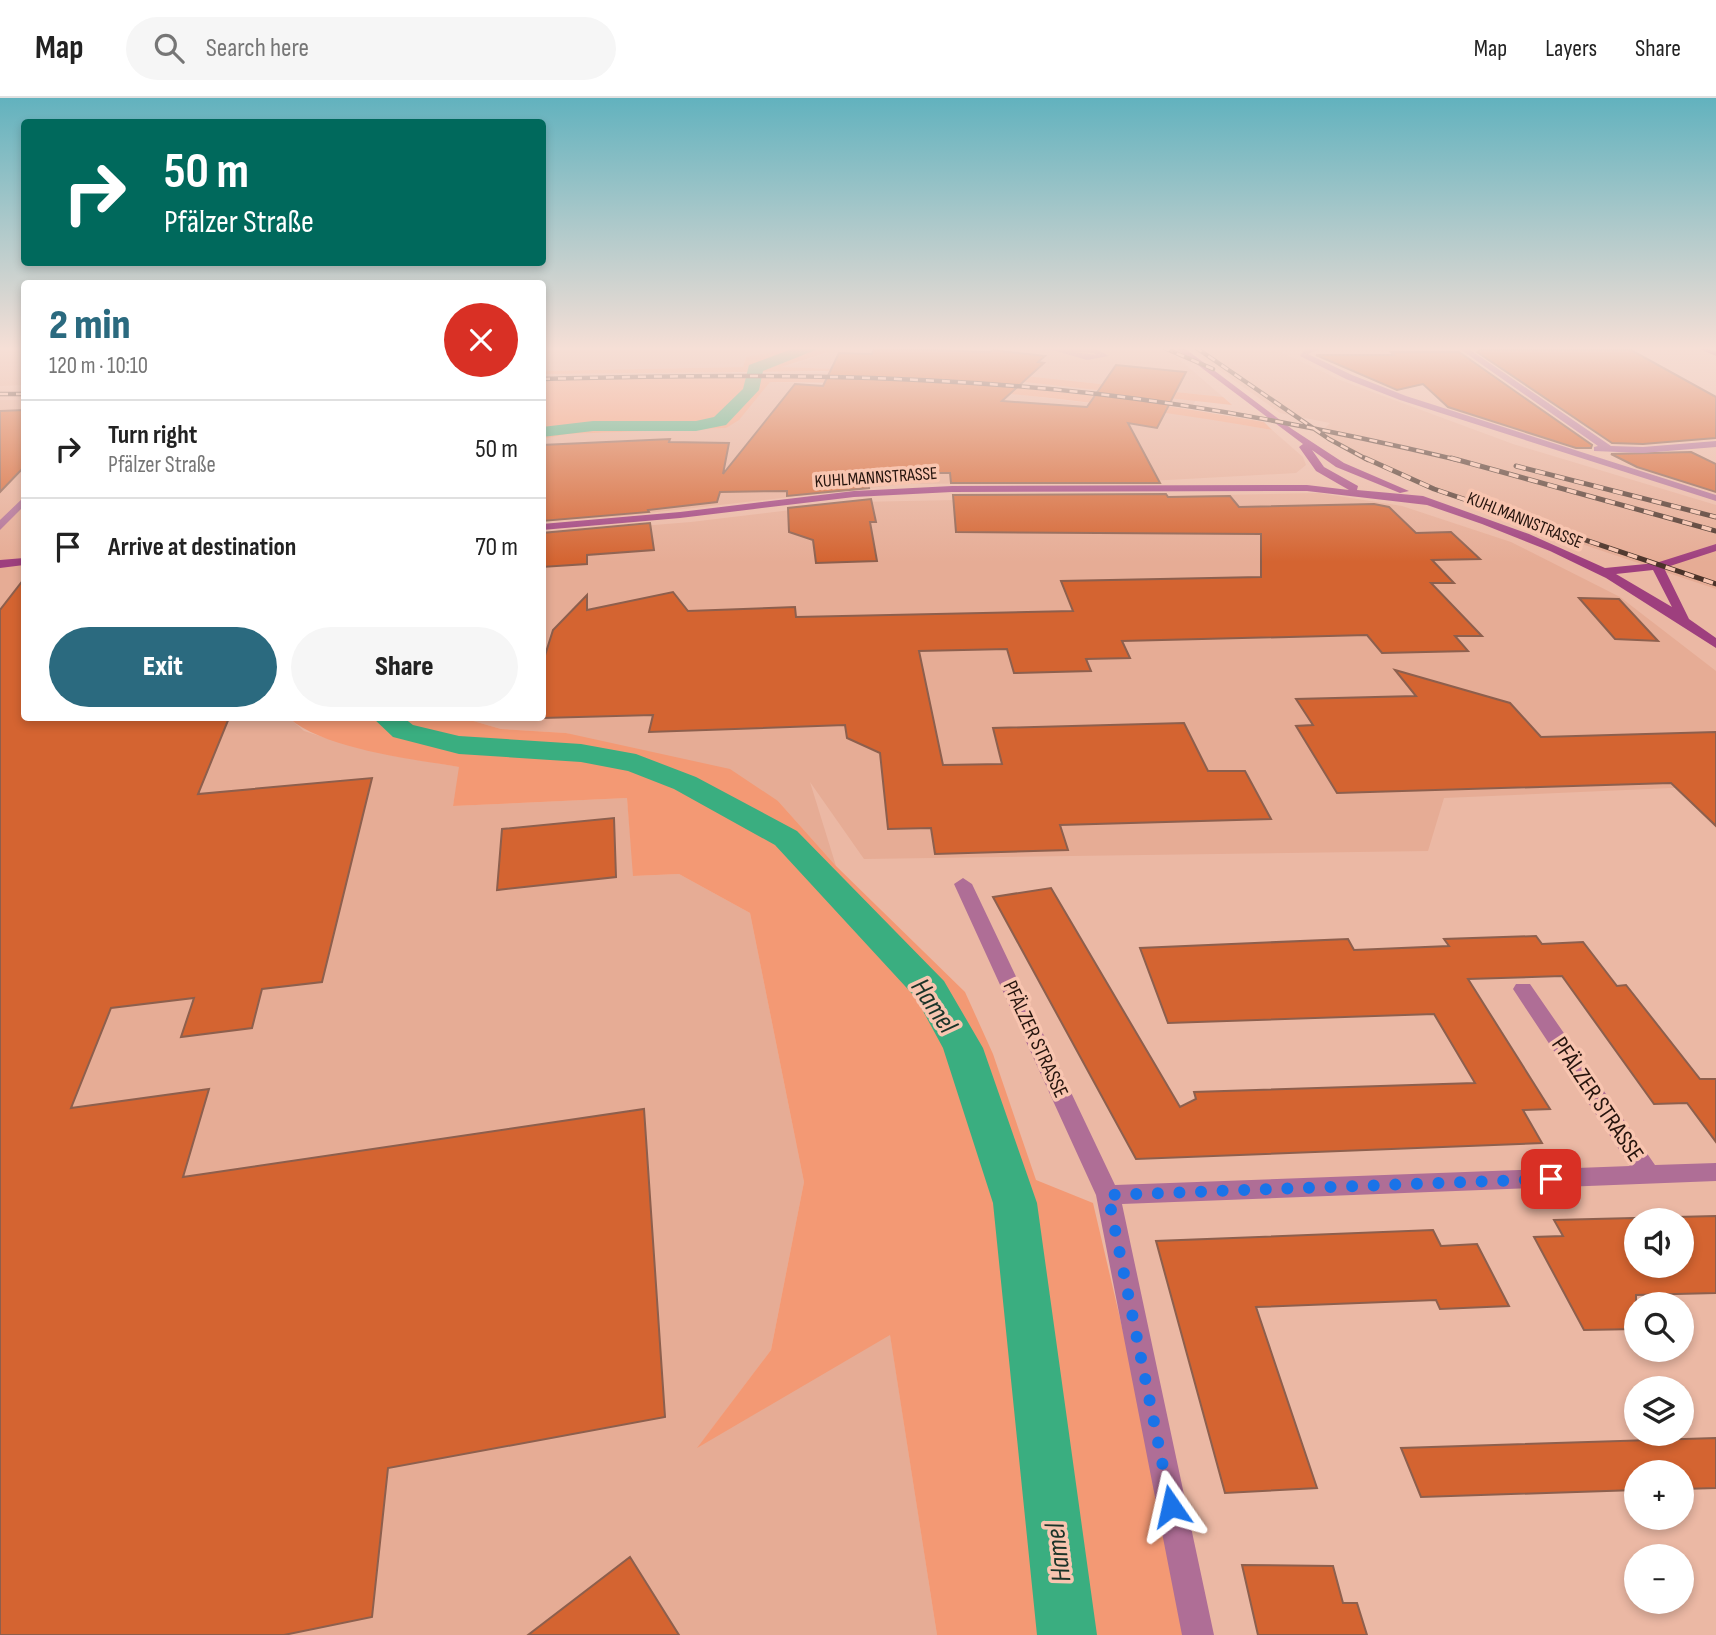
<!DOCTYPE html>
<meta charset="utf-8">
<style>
body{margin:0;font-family:"Sofia Sans Condensed",sans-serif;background:#f6f6f6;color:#222;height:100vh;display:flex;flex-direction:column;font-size:26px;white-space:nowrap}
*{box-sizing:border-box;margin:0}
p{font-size:23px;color:#767676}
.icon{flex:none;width:38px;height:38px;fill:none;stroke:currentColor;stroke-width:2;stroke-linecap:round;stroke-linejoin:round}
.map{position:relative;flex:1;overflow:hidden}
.panel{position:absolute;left:21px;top:182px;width:525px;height:441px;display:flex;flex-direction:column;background:#fff;border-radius:7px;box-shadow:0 4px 10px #0003}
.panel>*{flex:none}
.guide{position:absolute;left:21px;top:21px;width:525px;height:147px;border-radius:7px;box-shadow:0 4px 10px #0003;background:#00695c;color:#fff;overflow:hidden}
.fabs{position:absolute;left:1624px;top:1110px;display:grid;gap:14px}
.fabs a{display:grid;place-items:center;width:70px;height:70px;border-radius:50%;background:#fff;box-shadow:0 4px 10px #0003;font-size:35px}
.pin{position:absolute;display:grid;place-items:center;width:60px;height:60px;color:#fff;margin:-30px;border-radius:14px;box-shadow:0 4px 10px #0006}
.me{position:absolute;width:77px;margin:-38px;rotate:349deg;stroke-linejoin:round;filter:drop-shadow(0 0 5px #0008)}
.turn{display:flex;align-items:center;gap:24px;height:147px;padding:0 28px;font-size:32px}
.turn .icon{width:91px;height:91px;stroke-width:2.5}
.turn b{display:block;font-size:49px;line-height:60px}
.round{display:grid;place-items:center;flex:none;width:74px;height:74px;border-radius:37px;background:#f6f6f6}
.overview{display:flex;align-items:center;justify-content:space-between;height:119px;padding:0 28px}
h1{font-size:42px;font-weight:800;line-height:52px;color:#2b6a7f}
.button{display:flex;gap:14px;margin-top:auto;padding:14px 28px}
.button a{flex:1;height:80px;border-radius:42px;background:#2b6a7f;color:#fff;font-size:28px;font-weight:800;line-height:80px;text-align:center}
.button a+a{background:#f6f6f6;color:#222}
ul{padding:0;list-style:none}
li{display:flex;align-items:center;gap:21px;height:98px;padding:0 28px;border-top:2px solid #e0e0e0}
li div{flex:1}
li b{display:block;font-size:26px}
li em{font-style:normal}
header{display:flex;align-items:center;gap:42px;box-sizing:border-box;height:98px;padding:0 35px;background:#fff;border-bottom:2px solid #e0e0e0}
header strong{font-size:33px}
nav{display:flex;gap:38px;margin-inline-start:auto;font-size:24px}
.search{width:490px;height:63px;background:#f6f6f6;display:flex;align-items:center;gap:18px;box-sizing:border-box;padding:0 24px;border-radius:38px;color:#767676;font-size:26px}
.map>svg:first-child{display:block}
.built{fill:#e6ac95}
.green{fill:#f39974}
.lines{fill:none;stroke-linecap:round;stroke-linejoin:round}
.canal{fill:#3aae80;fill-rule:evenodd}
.building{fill:#d46431;stroke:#8d5f4d;stroke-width:2;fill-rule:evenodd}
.minor{fill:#af6e96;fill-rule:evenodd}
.secondary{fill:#9e3f7e;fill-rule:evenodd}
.rail-far1-casing{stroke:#4b3329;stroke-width:4.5}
.rail-casing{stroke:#4b3329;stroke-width:5}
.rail-far1{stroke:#f8c5b0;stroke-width:2.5;stroke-dasharray:8;stroke-linecap:butt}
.rail{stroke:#f8c5b0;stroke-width:3.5;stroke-dasharray:10;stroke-linecap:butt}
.route{stroke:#1a73e8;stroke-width:12;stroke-dasharray:0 21.6}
.labels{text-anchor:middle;stroke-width:7;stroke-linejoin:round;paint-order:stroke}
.far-street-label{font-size:18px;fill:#26140d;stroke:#f8c5b0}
.street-label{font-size:21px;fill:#26140d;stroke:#f8c5b0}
.near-street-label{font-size:24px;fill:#26140d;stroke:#f8c5b0}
.near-water-label{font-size:28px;font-style:italic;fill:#1b3328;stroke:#f8c5b0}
</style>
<header>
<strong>Map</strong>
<div class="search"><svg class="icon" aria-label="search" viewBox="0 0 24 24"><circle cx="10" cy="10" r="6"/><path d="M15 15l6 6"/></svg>Search here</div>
<nav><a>Map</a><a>Layers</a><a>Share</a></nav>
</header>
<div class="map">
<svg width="1716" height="1537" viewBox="0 0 1716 1537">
<rect width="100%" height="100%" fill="#ebb8a4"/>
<path class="built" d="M0,249h24v38l-24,1z
M542,249h261l-57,10 -3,10 -200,4z
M844,249h321l58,50 -198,-21 -250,-9 20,-3z
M1231,249h39l70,33 173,64 203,61v84l-215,-72 -137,-56 -52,-30 9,1 9,-9 -50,-10 -86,-61z
M733,272l-3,7 -187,3 -1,-6z
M779,273l211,7 206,22 -6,9 -109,-14 -143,-13 -162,-5z
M769,284l245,12 173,21 85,15 31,27 3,8 -10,8 -165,9 -226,2 -283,32 -79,5v-82l24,-5 159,-6z
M0,302h24v318h265l15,13 35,11 55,14 66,11 -7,39 174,-8 7,78 45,-2 71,39 54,269 -33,168 -72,96 191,-112 47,301h-937z
M1319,395l83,13 109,36 109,55 96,74v115l-272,12 -16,53 -564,8 -54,-77 26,84 -58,-65 -212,-68 -65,-4 -38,-11h79l1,-184 148,-12 166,-20z"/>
<path class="green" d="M803,249h41l-63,20 244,9 198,21 9,8 -242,-27 -167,-7 -280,3 -1,-3 201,-4 3,-10z
M696,279c80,0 160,1 240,5 110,5 219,21 328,40l8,8c-166,-29 -334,-48 -502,-48l-31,38 -13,8 -159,6 -24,5v-59z
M289,620h174l38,11 65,4 164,36 48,32 58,65 129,126 28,62 43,126 57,23 63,269 34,163h-253l-47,-300 -193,113 74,-98 33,-168 -54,-269 -71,-39 -46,2 -6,-78 -174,8 6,-39c-47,-8 -135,-18 -170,-49z"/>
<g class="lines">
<path class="canal" d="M797,249h26l-60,24 -4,19 -33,35 -30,6h-103l-51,6v-10l51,-6h103l18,-4 29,-28 6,-24z
M373,620h31l9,7 46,11 122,8 55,10 60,23 101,54 147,150 39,67 54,155 60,432h-60l-44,-432 -50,-155 -27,-50 -141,-153 -101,-56 -46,-18 -47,-9 -122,-8 -66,-17z"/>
</g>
<path class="building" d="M874,250l116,4 3,-2 52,6 -7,6 6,1 -42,38 85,6 29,-42 70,7 -29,56 -29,-5 32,60h-209l-1,-10h-84l3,15 -82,8v-5l-67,1 -3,10 -69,8 1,2 -107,9v-76l128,-6 -1,3 60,1 -6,31 72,-90 28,2 16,-33 33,1z
M1480,252h151l85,47v41l-73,6 -31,-1 -135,-91z
M1391,254h68l133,93 -1,3h-15l-128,-41 -25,-23 -26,6 -81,-35h78z
M24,312v57l-24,25v-81z
M1691,354l25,12v28l-79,-25 -26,-13z
M1166,396l2,3 62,-1 9,11 135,-3 15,3 27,26 35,-1 29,27 -48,1 22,23h-23l51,53h-27l13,15 -86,2 -15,-18 -245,6 8,17 -44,1 5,12 -77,2 -7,-24 -88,2 24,114 59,-1 -9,-36 191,-5 24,48h37l26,48 -211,6 8,25 -133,4 -4,-26 -43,1 -8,-76 -33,-15 -2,-13 -196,7 4,-17 -111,3v-53l11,-35 34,-35v15l86,-18 15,19 107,-4 1,10 277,-6 -12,-30 200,-4v-43l-305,-2 -3,-37z
M871,401l5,23h-6l7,39 -61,2 -3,-23 -24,-8 -1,-24z
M650,425l4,27 -67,5v9l-45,3v-34z
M24,481v139h205l-31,76 174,-16 -50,204 -60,7 -10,39 -71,9 13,-39 -83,10 -40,100 138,-19 -26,88 461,-68 21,308 -277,51 -16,149 -88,18h-284v-1025z
M1579,500l40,1 39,42 -43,-2z
M1395,572l115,33 31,34 175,-5v94l-45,-43 -334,10 -41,-67 17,-1 -17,-26 120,-3z
M614,720l2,59 -119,13 5,-61z
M1051,790l129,219 16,-8 -2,-7 281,-9 -41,-69 -266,9 -28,-75 208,-9 6,11 95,-4 -5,-7 92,-3 6,8 41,-2 34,44 9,-1 74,94h16v63l-29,-39 -33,1 -92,-128 -94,3 82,130 -27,1 19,33 -406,16 -143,-262z
M1716,1118v77l-80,2v34l-52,1 -50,-93 29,-1 -9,-16zM1636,1122h46v45h-46z
M1433,1132l8,16 36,-2 32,62 -69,3 -4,-9 -180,7 61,181 -92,5 -69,-252z
M1716,1340v50l-34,1v-17h-46v18l-215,7 -20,-49z
M630,1459l49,78h-151z
M1242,1467l91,1 10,37h14l10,32h-109z"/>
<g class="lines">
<path class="minor" d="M1019,249l77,2 13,7 -22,4 -31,-9zM1074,254l20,1 2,2z
M1306,249h19l-17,7 44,21 54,21 310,99v6l-316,-101 -54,-21 -46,-23z
M1457,249h9l145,99 32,1 73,-6v6l-73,6 -49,-2v-4l4,-1z
M24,399v9l-24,24v-10z
M963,780l9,6 143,301 515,-19 -117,-177 3,-5h14l125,181 61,-2v18l-594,23 92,431h-32l-86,-440 -142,-311z"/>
<path class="secondary" d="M1174,249h9l109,82 52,34 65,28 -9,2 -64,-26 -24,-17 12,17 34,19 -1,4 66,6 106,38 76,34 51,-5 60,-19v7l-52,17 25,51 27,19v10l-110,-70 -56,-27 -68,-27 -55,-19 -120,-14 -355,1 -98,5 -174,21 -138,12v-6l138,-12 174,-21 98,-5 355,-1 42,5 -33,-19 -17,-24 4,-3zM1653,472l19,37 -56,-33z
M1699,249l17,4v5l-16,-7z
M24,460v7l-24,3v-8z"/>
<g class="rail-far1-casing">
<path id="rail-far1" d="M1162,249l51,22
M1195,249l134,92 39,21
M542,281c185,-5 372,-6 556,15 122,14 242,38 360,66
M0,296h24"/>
</g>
<g class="rail-casing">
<path id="rail" d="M1365,360l69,31 282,95
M1451,360l265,73
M1516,368l200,51"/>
</g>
<use href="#rail-far1" class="rail-far1"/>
<use href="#rail" class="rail"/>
</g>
<linearGradient id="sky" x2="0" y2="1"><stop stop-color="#62b2be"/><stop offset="0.54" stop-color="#f6dfd6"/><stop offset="1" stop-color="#f6dfd6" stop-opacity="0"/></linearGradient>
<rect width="1716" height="464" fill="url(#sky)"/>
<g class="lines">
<path class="route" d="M1171,1408l-63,-311 443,-16"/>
</g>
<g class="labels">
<g class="far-street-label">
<text transform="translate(876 379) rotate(-4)" y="6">KUHLMANNSTRASSE</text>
<text transform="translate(1525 422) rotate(22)" y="6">KUHLMANNSTRASSE</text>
</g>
<g class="street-label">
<text transform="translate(1036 941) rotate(65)" y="7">PFÄLZER STRASSE</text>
</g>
<g class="near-street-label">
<text transform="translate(1598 1001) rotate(56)" y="8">PFÄLZER STRASSE</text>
</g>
<g class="near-water-label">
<text transform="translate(935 907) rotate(56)" y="10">Hamel</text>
<text transform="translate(1057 1455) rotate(-97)" y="10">Hamel</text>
</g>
</g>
</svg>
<div class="fabs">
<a><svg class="icon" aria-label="sound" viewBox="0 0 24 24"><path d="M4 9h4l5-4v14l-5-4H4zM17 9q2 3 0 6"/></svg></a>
<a><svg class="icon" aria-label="search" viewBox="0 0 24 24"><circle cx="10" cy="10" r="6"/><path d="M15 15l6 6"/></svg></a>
<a><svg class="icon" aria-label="layers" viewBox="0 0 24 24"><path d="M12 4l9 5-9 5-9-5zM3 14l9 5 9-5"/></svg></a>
<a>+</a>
<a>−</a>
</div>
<div class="pin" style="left:1551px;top:1081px;background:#d93025"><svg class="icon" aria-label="arrive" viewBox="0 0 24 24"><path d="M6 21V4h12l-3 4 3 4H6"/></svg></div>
<svg class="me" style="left:1171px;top:1408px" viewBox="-20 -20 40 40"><path d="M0-17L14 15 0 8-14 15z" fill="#1a73e8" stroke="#fff" stroke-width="4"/></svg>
<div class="guide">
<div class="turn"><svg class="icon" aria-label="right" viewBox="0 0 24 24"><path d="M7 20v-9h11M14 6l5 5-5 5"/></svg><div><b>50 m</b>Pfälzer Straße</div></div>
</div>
<section class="panel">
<div class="overview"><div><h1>2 min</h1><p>120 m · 10:10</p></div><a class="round" style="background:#d93025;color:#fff"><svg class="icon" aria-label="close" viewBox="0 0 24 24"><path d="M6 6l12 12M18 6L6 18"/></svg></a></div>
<ul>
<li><svg class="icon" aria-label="right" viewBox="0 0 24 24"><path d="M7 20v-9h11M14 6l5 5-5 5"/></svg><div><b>Turn right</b><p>Pfälzer Straße</p></div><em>50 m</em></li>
<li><svg class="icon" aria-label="arrive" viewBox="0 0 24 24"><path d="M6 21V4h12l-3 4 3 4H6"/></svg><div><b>Arrive at destination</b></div><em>70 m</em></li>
</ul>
<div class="button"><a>Exit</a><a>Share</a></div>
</section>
</div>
